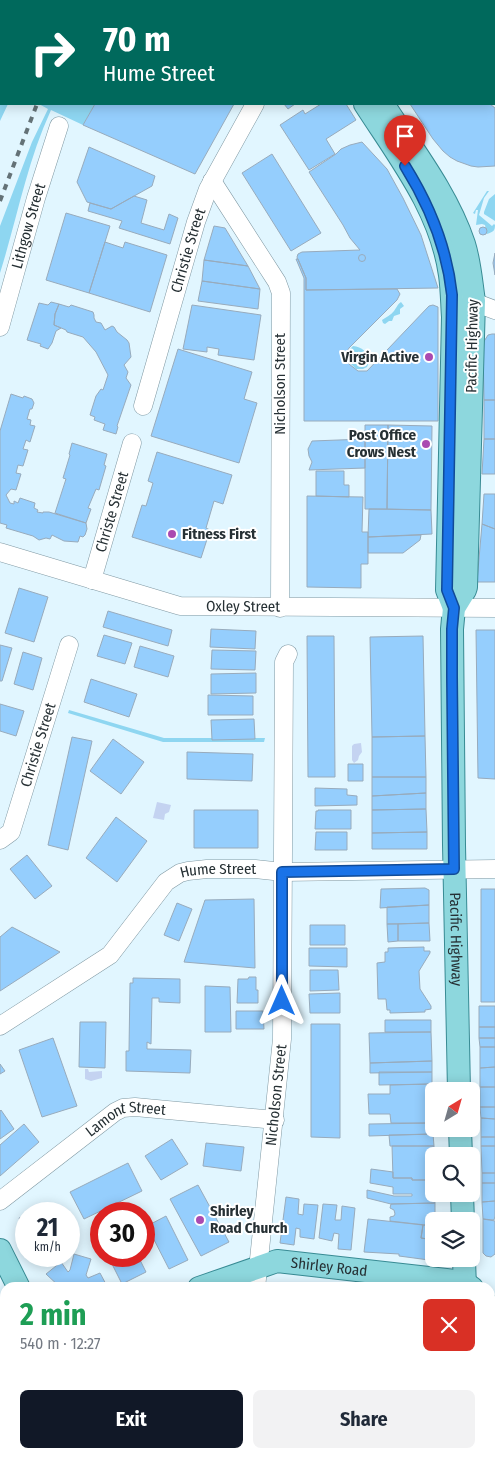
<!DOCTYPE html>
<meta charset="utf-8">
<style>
body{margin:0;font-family:"Fira Sans Condensed",sans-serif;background:#f2f2f3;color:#1f2937;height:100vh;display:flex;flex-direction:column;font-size:19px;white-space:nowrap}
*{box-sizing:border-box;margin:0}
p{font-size:16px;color:#747a83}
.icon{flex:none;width:28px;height:28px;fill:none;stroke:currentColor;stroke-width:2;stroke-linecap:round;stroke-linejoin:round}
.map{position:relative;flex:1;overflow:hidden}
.panel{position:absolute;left:0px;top:1282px;width:495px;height:176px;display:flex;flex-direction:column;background:#fff;border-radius:15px 15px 0 0;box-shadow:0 2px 12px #0003}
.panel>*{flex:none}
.banner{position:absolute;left:0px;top:0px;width:495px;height:105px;box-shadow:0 2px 12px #0003;background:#00695c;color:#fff;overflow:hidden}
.needle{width:32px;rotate:37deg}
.buttons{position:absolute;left:425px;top:1082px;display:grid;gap:10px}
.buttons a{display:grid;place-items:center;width:55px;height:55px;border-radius:8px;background:#fff;box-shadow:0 2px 12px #0003;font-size:25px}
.speed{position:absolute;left:15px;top:1202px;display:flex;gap:10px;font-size:25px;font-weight:700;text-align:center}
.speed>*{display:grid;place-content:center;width:65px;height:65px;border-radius:50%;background:#fff;box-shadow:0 2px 12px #0003;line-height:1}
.speed small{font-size:12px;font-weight:400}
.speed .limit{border:8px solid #d22;background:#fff;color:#111}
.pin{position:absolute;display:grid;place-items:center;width:42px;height:42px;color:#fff;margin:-51px -21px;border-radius:50% 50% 50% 0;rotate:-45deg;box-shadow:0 0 5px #0007}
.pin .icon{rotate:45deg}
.me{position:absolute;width:55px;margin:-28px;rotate:0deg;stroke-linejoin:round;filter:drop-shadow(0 0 4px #0008)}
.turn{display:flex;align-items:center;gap:18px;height:105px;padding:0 20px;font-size:22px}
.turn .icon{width:65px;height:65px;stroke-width:2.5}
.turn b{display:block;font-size:35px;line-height:42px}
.round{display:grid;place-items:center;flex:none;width:52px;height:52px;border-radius:8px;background:#f2f2f3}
.overview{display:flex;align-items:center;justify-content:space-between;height:85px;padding:0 20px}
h1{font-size:30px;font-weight:700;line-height:38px;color:#1e9e55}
.primary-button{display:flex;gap:10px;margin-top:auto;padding:10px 20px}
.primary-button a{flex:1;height:58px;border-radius:8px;background:#111827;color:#fff;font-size:20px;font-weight:700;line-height:58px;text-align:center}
.primary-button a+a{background:#f2f2f3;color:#1f2937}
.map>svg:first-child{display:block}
.green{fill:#8ed6f1}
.water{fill:#c4d3f1}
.building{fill:#95cefd;stroke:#98abbc}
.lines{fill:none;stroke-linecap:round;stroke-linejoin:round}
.minor-casing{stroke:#8099a3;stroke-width:19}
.major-casing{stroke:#388b94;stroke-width:24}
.minor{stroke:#fff;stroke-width:18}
.major{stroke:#8dd7dd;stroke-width:22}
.rail{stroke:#647277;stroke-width:4;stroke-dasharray:6 6;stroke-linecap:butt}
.route-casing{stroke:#114b97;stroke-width:12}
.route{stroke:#1a73e8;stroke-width:9}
.poi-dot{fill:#aa4ab1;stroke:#fff;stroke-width:2}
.labels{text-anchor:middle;stroke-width:4;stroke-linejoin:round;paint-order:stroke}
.street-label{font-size:15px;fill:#263034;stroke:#fff}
.poi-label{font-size:15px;font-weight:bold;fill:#263034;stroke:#fff;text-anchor:end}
</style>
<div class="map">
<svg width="495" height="1458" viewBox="0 0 495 1458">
<rect width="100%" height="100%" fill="#e1f6ff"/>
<path class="green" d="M42,0h111l-1,1h-111z
M1,78v26h7l-8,17v-41z
M39,104h56l-12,21 -32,-15c-24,52 -34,109 -51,163v-47l32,-84 16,-33z
M487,191h2l-5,7 -5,17 13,11 2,-2 1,1c0,6 -2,7 -8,9l-2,-9 -3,-1 -6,1 2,-15h-2l-1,4 -2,-1z
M495,194v27l-11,-7v-2l5,-13z
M401,302l3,4 -4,3v5l-6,2 -2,5h-3l-4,3 -2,-1 -1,-3c4,-3 9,-5 12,-9 3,-4 3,-6 7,-9z
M353,346c11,1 19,10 14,21l-4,2h-7l-8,-8v-10z
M69,710l95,28h101l-1,4h-101l-95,-29z"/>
<path class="water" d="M361,743l1,9 -3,4 -1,4 -4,3 -2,-3v-14l2,-2z
M157,802l14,3 -2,7 -4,2 -1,6 -11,-2z
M85,1069h3l1,3 13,-1v7l-11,3 -6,-2z"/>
<path class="building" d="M0,0l10,1h-9v38l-1,2z
M153,0h52l3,1h-56z
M330,0h28l2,1h-31z
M423,0h72v58l-1,-57h-72z
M95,104h139l-39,70 -112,-49z
M284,104h11l-7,5z
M321,104h25l10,16 -30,19 9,15 -26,16 -29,-45 23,-15 2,4z
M410,104h80l5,4v58l-17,1 -7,-1 -14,-5 -7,-4 -7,-6 -10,-12z
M362,142l25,27 16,29 18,37 17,53 -132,2v-12l-9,-21 1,-3 4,-2 58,-2 -10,-12 -7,-13 -34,-53 27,-18 5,-5 9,-4z
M89,147l66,29 -3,10 -41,23 -24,-7 -10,-20z
M272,154l49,79 -30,18 -49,-78z
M134,196l13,4 -6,23 23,7 5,-16 9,4 -8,26 -51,-16 3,-7 -34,-10 2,-8 21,6z
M66,213l44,13 -21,67 -43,-13z
M214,226l11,2 23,38 -44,-6z
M479 231a4 4 0 1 1 8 0a4 4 0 1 1-8 0Z
M105,242l18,6 2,-6 42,13 -17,57 -61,-19z
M495,253v22l-2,-12z
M358.5 258a3.5 3.5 0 1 1 7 0a3.5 3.5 0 1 1-7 0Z
M296,259h2l8,19v12l91,-1 3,5 -3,6 -48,48 -4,8 4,8 9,7h9l62,-65 4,-1 5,2v114h-134v-143z
M204,260l44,6 12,23 -58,-8z
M202,281l58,8 -2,20 -60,-8z
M51,302l8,2 -4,10 -1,11 7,3 -5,3 -4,12 -4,6 -8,-3 1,-2 -14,-4 12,-37 9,2z
M59,304l10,3 2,-2 22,7 1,3v3l2,4 5,1 4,7 7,-4 2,1 3,5 10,8 2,3 2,14 -7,8 4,7 -2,6 5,7 -14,41 1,1 -2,7 -13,-4 2,-6 -11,-4 1,-3 -5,-2 6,-19 5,-7 2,1 5,-15 -12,-23 -13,-15 -16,-5 -1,-2 -12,-5 1,-11z
M192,305l69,10 -7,45 -36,-5 1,-6 -12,-2v5l-24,-3z
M492,334h3v66h-11l-1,-57 5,-8z
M178,349l74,23 -8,27 13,4 -18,60 -88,-27z
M11,394l12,4 1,-2 8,3 2,4 -2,6h-2l-3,10 4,1 -1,5 5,1 -5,16 -4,-2 -3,9 5,1 -5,16 -5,-1 -2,8 5,1 -5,16 -5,-1 -5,6 4,8 4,1v-3l4,2 2,-5 15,5 -1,5 4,2 -1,2 6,1v-1h6l37,11 1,6 -2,6 -2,2 -3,-1 -2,6 -14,-1 -12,-6 -2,4 -4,-1 -7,2 -6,-4 -27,-8 1,-3 -7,-2v-92z
M484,400h11v39h-11z
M365,425h23l-1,84h-22z
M388,425l44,1 -1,84 -44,-1z
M365,439v29l-56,2 3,-8 -3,-6 -1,-7 4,-8z
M484,439h11v35h-13z
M72,443l35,11 -3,11 2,1 -7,24 -3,-1 -8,19 3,1 -5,14 -31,-10 11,-34 -3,-1 7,-23 -1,-1z
M157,452l75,23 -9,29 -9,-3 -8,27 4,2 -9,28 -69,-21 10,-32 4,1 7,-23 -5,-2z
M316,471h28v14h5v12l-33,-1z
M484,494h11v35l-13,-5z
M307,496l56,1 -1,35h6v32h-7v24l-54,-1z
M369,509l62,1 1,24 -64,3z
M482,524l13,5v53h-18z
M421,535l-1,5 -17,13h-35v-16z
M19,588l29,9 -14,45 -29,-9z
M108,611l64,19 -4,16 -65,-19z
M211,629l45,2 -1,18 -45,-2z
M476,630h19v149l-17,-1z
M104,635l28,8 -7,21 -28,-8z
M307,636h27l1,141h-27z
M423,636l2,100 -53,1 -2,-100z
M0,645l12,3 -10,33h-2z
M140,646l34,10 -6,21 -34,-10z
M212,650l44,1 -1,19 -44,-1z
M23,652l19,6 -9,32 -19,-6z
M256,673v20l-45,1v-20z
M91,679l46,15 -8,23 -45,-15z
M208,695l45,1v19h-45z
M0,704l24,7 -8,25 -16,-5z
M254,719l1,20 -43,1 -1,-20z
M425,736l1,41h-54v-40z
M72,737l20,4 -24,109 -20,-5z
M113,739l31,23 -23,32 -31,-23z
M187,752l66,2 -1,27 -65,-2z
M348,764h15v17h-15z
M372,777h54v16l-54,3z
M315,788l32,1v6l10,1v9l-42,1z
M426,793v16l-54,1v-14z
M426,809l1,23 -55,1v-23z
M194,810h64v38h-64z
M318,810h33v19h-36l1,-18h2z
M116,817l31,24 -30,41 -31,-24z
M316,832h31v18h-32z
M427,832v17h-55v-16z
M27,855l25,31 -17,13 -25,-30z
M425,888l4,2v15l-49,3 1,-19z
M481,889h14v113h-14z
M254,899l1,69 -71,-6 21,-62z
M177,903l15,6 -13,32 -15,-6z
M429,905v18l-42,1v-17z
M429,923l1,18h-32v-17z
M387,924h11v17l-10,1z
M310,925h35v20h-35z
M12,927l48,25 -60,39v-54z
M424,947v4h6v2l-11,18 1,18 11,17v3l-6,1v2l-35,1v-3h-3l-1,-11h-8l-1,-36 8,-1v-10h3v-4z
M309,948h38v19l-38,-1z
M310,970h28l1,20 -29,1z
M249,977h7v13h2v13h-21l1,-24h10z
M133,978l47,1v24l-21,-1v-4h-7l-1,46 -4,-2v7l44,1 -1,23 -64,-2v-20h3l1,-68h3z
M205,986l25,1 1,45h-26z
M340,993v20h-30l-1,-19z
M479,1006h16v21h-16z
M236,1011h27l1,18h-28z
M385,1020h46v12h-46z
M80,1022h26l-1,46 -26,-1z
M311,1024h29v114l-29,-1z
M479,1027h16v11h-16z
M431,1032l1,29 -62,2 -1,-30z
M53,1038l24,68 -35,11 -23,-67z
M479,1038h16v9h-15z
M480,1047h15v20l-15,1z
M432,1061v11l-62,1v-10z
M0,1064l5,7 -5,3z
M495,1067v20h-15v-19z
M379,1072h53v12l-53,1z
M432,1084l1,39h-42l-1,-9h-21l-1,-20h22v-9z
M480,1087h15v20h-15z
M480,1107h15v12l-14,-1z
M1,1110l13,19 -14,10v-28z
M481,1118l14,1v18h-14z
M433,1123v11l-64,2v-12z
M24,1124l15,18 -39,34v-31z
M433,1134l1,12h-44l-1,-11z
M481,1137h14v9h-14z
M172,1139l16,25 -27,16 -16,-24z
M206,1143l38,4 -3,24 -38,-5z
M392,1146h42v34h-22v-2h-19z
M481,1146h14v27h-13z
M128,1163l14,28 -58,28 -14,-27z
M371,1169l22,3v6h19v2h22l1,23 -44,1 -24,-6v-8l27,6h18v-2h-19v-7l-23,-4z
M482,1173h13v10h-13z
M482,1183h13v18l-13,1z
M198,1185l31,57 -28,14 -31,-57z
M286,1197l13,2 -1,15 5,1 1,-11 14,1 -4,34 -14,-2v-8l-4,-1 -2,17 -14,-2z
M495,1201v15l-1,4 -11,-1 -1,-17z
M435,1203v18h-1v5l-44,-5v-4l4,-1 1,-2 -1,-4 -4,-2 1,-4z
M323,1204l14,1 -2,15h6l1,-14 13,2 -4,42 -13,-1 1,-15 -5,-1 -2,8 -13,-3z
M26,1215v18l-7,-15z
M166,1216l22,44 -19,9 -22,-43z
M368,1219l55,6 -2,13 13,2v16l-5,4 -30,-4v-2l-35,-2z
M483,1219l12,2v33l-4,3 -5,-1 -3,-3z
M423,1225l11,1v14l-13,-2z
M74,1254l17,5 -5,16 2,3 12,-5 8,15h-47l-15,-14 15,-12 7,10 2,-2z
M37,1256h13l-10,5z
M108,1256h30l8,16 -24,12z
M0,1399l5,9v29l-5,-4z
M87,1454h13l2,4h-23z
M141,1454h47l1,4h-47z
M269,1454h35l15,1v3h-51z
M369,1454h44v4h-43z"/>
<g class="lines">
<g class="minor-casing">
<g id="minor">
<path d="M388,0l2,1"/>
<path d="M34,1l1,-1"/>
<path d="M0,56l1,-2"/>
<path d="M494,80l1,1"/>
<path d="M212,181l65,101 4,11 -1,315"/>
<path d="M463,298l32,12"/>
<path id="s1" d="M0,327l36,-129 23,-72"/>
<path id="s2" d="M143,406l53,-184 12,-33 47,-85"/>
<path id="s3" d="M0,552l180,54 315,2"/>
<path id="s4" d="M92,580l40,-137"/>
<path id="s5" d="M0,840l11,-8 58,-187"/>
<path id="s6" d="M0,1026l110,-71 56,-73 14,-9 8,-2 19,-2h48l28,3 212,-3"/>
<path id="s7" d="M0,1201l115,-89 8,-4 12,-1 140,13"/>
<path id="s8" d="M256,1288l26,-249 2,-377 4,-8"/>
<path d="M0,1365l5,-3"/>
<path d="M240,1458l1,-4"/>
</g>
</g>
<g class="major-casing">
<g id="major">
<path d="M246,0l3,1"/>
<path d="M284,0l3,1"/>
<path d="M309,1v-1"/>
<path d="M365,104c34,53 76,106 85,171 2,14 2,28 3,42l-6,273 7,18"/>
<path id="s9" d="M383,104c29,45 64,89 81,140 6,19 7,38 10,57l-8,286 -1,3 -11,18 -2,21 2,216 5,246"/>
<path d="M460,1129l1,27"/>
<path d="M462,1194l1,27"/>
<path d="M0,1250l19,38"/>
<path d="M464,1259l1,29"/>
<path id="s10" d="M199,1288l78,-27 178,20 10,2 7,5"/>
<path d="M490,1306l5,5"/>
<path d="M490,1335h5"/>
<path d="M452,1458l1,-4"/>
</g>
</g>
<use href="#minor" class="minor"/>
<use href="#major" class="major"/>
<path class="rail" d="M0,201l37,-97"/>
</g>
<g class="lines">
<g class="route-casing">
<path id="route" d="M282,1001v-129l172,-3 -2,-192v-48l2,-21 -7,-18 5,-295c-5,-47 -22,-89 -47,-129"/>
</g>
<use href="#route" class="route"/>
</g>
<g class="poi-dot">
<circle cx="429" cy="357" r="5"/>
<circle cx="426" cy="444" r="5"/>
<circle cx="172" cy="534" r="5"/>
<circle cx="200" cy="1220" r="5"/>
</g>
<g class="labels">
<g class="street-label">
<text dy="5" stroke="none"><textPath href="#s1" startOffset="105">Lithgow Street</textPath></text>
<text dy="5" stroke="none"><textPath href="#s2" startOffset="162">Christie Street</textPath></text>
<text transform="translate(472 346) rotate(-89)" y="5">Pacific Highway</text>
<text transform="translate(280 384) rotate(-90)" y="5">Nicholson Street</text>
<text dy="5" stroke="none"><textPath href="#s4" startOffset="71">Christe Street</textPath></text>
<text dy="5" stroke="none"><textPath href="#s3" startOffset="251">Oxley Street</textPath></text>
<text dy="5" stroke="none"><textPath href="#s5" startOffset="105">Christie Street</textPath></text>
<text dy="5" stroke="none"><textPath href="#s6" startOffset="278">Hume Street</textPath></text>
<text dy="5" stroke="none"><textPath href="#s9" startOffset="862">Pacific Highway</textPath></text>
<text dy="5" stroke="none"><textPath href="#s8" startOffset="194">Nicholson Street</textPath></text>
<text dy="5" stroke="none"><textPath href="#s7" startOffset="154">Lamont Street</textPath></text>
<text dy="5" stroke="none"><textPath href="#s10" startOffset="135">Shirley Road</textPath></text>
</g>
<g class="poi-label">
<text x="419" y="362">Virgin Active</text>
<text x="416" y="440">Post Office<tspan x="416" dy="17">Crows Nest</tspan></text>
<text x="182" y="539" text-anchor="start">Fitness First</text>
<text x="210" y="1216" text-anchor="start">Shirley<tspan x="210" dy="17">Road Church</tspan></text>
</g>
</g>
</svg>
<div class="buttons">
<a><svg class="needle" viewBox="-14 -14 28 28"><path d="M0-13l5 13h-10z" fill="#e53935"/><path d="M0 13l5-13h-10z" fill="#747a83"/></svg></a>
<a><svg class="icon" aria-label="search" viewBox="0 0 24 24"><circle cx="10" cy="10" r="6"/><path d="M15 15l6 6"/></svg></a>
<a><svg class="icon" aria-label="layers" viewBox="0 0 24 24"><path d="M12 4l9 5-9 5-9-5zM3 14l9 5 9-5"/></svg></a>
</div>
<div class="speed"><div>21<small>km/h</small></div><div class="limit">30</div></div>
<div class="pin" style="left:405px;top:166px;background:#d93025"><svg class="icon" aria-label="arrive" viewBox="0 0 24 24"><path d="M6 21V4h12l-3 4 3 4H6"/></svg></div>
<svg class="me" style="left:282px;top:1001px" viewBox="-20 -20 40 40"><path d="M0-17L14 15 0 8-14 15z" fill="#1a73e8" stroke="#fff" stroke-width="4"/></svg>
<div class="banner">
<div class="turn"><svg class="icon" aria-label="right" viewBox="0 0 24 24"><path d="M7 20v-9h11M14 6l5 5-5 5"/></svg><div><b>70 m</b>Hume Street</div></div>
</div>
<section class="panel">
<div class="overview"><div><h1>2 min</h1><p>540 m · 12:27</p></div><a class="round" style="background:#d93025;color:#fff"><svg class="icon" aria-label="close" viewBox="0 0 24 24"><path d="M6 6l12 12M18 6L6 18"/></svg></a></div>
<div class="primary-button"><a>Exit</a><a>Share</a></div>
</section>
</div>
